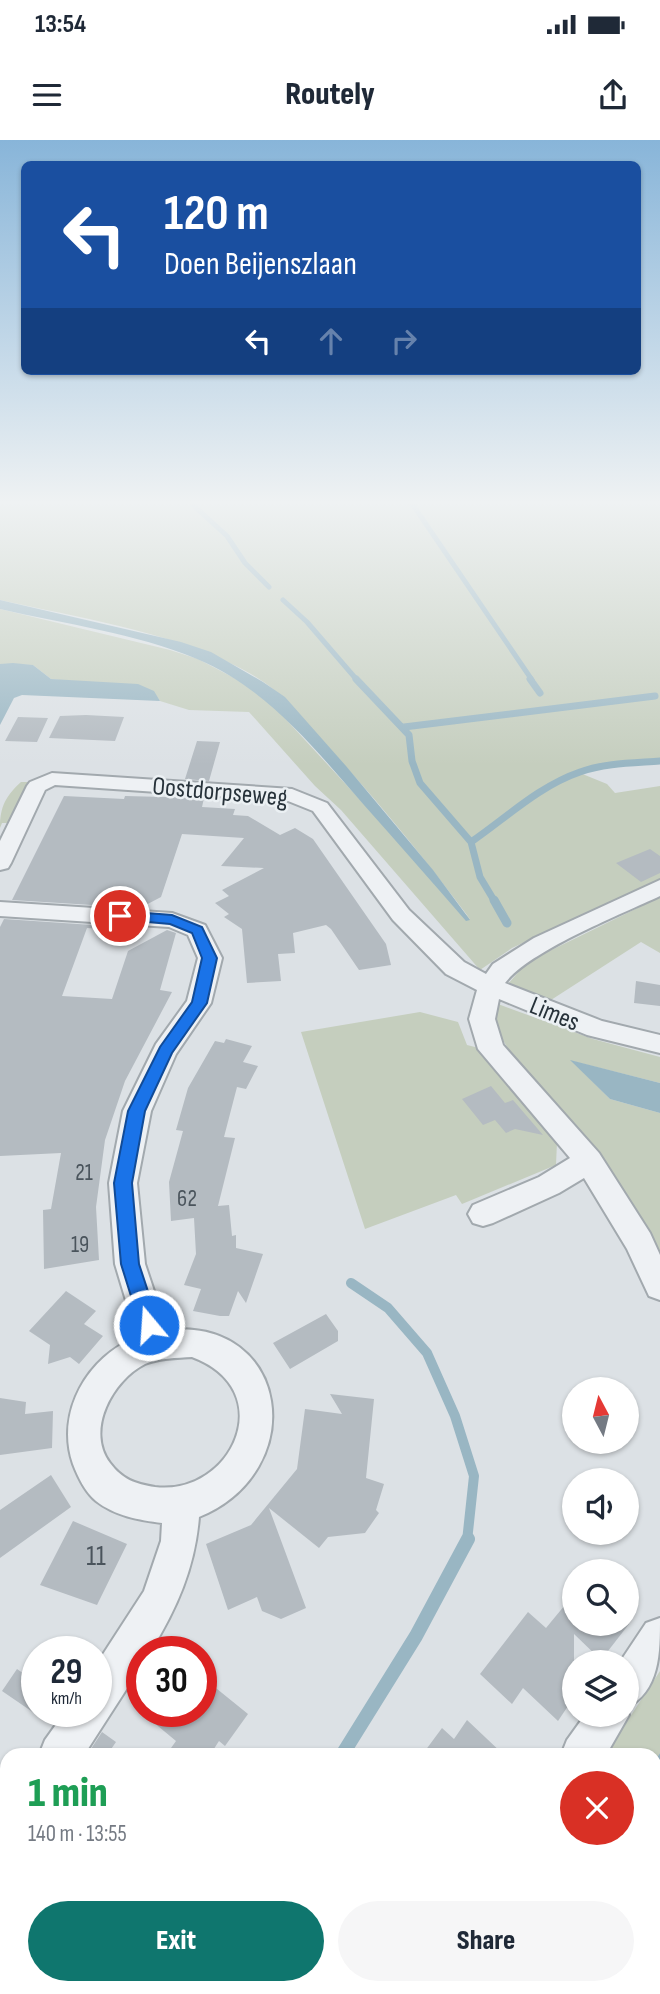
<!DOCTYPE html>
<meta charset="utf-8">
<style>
body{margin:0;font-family:"Sofia Sans Condensed",sans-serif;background:#f6f6f7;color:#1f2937;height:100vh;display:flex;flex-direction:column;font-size:26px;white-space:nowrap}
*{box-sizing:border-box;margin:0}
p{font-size:23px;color:#747a83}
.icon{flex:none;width:38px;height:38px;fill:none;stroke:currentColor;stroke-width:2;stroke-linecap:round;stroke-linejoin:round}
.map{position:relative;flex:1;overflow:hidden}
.side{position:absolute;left:0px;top:1608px;width:662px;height:247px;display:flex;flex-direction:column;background:#fff;border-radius:21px 21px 0 0;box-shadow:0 2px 5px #0004}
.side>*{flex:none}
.hud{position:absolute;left:21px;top:21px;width:620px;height:214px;border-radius:10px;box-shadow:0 2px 5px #0004;background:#1a4fa0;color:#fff;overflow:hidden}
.needle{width:46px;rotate:353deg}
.controls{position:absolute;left:562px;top:1237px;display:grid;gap:14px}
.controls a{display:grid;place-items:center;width:77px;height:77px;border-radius:50%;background:#fff;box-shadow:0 2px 5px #0004;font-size:35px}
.speed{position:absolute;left:21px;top:1496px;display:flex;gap:14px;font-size:35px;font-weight:700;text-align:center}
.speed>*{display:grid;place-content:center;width:91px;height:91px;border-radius:50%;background:#fff;box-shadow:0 2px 5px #0004;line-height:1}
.speed small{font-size:18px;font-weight:400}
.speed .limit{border:10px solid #d22;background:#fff;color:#111}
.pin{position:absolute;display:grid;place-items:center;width:60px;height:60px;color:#fff;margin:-30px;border:4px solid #fff;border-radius:50%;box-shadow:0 2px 7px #0007}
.me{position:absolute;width:77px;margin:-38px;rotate:342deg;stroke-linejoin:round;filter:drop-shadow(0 0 5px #0008)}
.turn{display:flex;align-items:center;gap:24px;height:147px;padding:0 28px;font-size:32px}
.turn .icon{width:91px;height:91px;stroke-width:2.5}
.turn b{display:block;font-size:49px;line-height:60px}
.lanes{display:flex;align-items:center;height:66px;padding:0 28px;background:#0003;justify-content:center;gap:35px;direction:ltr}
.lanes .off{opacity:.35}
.round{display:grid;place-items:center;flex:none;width:74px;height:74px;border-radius:37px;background:#f6f6f7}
.summary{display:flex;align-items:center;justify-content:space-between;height:119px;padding:0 28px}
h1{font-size:42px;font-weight:800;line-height:52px;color:#1e9e55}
.action{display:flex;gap:14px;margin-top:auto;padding:14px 28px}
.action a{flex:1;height:80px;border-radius:42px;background:#0f766e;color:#fff;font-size:28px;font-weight:800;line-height:80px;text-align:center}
.action a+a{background:#f6f6f7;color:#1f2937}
.status{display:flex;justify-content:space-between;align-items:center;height:49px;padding:0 35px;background:#fff;direction:ltr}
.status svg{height:19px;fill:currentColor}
header{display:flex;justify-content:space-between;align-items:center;height:91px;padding:0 28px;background:#fff;font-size:32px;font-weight:800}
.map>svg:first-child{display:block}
.green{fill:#c5cebe}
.water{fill:#99b6c3}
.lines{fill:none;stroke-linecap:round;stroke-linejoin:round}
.stream-far4{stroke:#99b6c3;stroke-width:5}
.stream-far3{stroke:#99b6c3;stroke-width:7}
.stream-far2{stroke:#99b6c3;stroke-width:9}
.stream-far1{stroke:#99b6c3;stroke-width:10}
.stream{stroke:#99b6c3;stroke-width:14}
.building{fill:#b4bbc1}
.minor-casing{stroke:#a2a9ae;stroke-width:4}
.minor{fill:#eef1f4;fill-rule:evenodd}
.route{fill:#1a73e8;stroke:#114b97;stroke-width:2}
.labels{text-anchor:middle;stroke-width:5;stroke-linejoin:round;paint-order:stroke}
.number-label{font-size:23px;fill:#4a545c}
.street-label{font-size:26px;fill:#27323a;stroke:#ebf0f3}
.near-number-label{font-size:28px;fill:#4a545c}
</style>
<div class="status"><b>13:54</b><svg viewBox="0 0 49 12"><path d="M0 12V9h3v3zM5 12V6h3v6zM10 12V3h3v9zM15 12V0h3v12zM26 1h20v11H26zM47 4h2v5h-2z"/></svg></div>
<header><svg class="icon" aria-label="menu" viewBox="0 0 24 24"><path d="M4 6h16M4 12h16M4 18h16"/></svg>Routely<svg class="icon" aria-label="share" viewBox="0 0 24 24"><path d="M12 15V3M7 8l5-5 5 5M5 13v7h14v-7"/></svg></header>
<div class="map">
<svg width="660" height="1854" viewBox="0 0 660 1854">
<rect width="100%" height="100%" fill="#dce1e5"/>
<path class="green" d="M0,365h660v256l-61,6 -19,6 27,11 8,9 45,-7v93l-148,69 -32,22 -139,-160 -26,-24 -66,-74 -60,-2 -29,-9 -7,-10 -102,-12 -18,-14 -33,-1v-55l170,41 28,9 42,22 29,20 201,218c-45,-60 -92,-118 -143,-173 -32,-35 -46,-58 -91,-80 -74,-36 -156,-48 -236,-66z
M21,642h9l-19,41h-9l-2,5c0,-22 6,-32 21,-46z
M660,757v56l-19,-11 -90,58 -43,-16 19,-22z
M498,864l95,35 67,18v26l-88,-22 38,38 50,14v143l-61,-96 -50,-64 -34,-35 -16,-28 -5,-17z
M420,872l38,10 9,23 16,4 74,93 -1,23 -94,39 -6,-9 -91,34 -64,-197z
M660,1531v82l-5,10 -1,-8h-49z
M198,1848h180l-3,6h-181z"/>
<path class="water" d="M0,460l181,42 30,10 52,30 22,15 61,69 87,104 37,50 -4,1c-34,-39 -68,-78 -102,-116 -49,-56 -97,-117 -167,-146 -62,-26 -132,-35 -197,-50z
M13,523l20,2 18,14 87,5 16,7 6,10 -138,-6 -8,3 -14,27v-61z
M570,920l90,23v30l-50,-14z
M660,1613v241h-132l3,-6h123v-225z"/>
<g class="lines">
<path class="stream-far4" d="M193,365l34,31 18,27 24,24
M413,365l119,175
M283,460l24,22 50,58"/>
<path class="stream-far3" d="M356,539l53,56 3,26 8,22 51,59 9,35 15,25
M530,539l10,14
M404,587l251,-31
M471,702c35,-24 68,-56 109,-70 25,-9 54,-9 80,-11"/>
<path class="stream-far2" d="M494,760l13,23"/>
<path class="stream-far1" d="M351,1143l37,25 39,45 28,63 19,60 -7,65"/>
<path class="stream" d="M342,1615l74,-119 52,-97
M194,1854l4,-6"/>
</g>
<path class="building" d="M86,575l38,2 -9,24 -66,-3 11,-22z
M18,577l30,1 -11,24 -32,-1z
M197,601l23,1 -11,39 -24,-2z
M64,656l60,3 1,-3 79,2 -2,9 33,2 -2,6 15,1 32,19 15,-7 18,11 73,105 5,21 -32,5 -28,-41 -5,-4 -33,8 2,20 -17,1 3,27 -34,2 -5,-54 -18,-12 5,-3 -14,-11 14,-7 -7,-6 42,-22 -43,-2 23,-28 -62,-4 -21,63 -21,11 -128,-8z
M650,709l10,7v17l-19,9 -25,-19z
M4,779l103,7 -7,3 -13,-1 -25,68 50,3 16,-48 39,-21 9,3 -16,57 12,2 -47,89 -20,59 -9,67 3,53 -55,9 -1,-59 8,-1 10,-56 -61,3v-229z
M636,841l24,4v21l-26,-3z
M226,899l26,7 -9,16 15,4 -12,23 -9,-2 -13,50 11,1 -17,68 11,-1 3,31 4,-1v13l27,6 -17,49 -8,-12 -9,25h-9l-27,-5 8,-22 -17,-4 12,-31 -2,-36 -23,3 -2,-39 14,-51 -7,-1 12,-42 27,-47 9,2z
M491,946l14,17 8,-3 30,35 -28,-6 -9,4 -11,-13 -12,5 -21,-26z
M66,1151l30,20 -12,13 19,12 -24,28 -9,-7 -22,7 2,-19 -21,-14z
M326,1174l12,17v10l-48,28 -17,-26z
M330,1254l44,5 -8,79 18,6 -8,26 3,3 -14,20 -37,4 -9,11 -50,-40 37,100 -25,11 -19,-8 -5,-14 -29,13 -22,-66 45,-19 46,-56 8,-60 37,5z
M0,1258l26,4 -1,12 28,-3 -1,37 -52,7z
M51,1335l20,32 -71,51v-48z
M73,1381l54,23 -30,61 -57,-20z
M574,1454v30h55l-28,36 -27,-26v63l-16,24 -35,-33 -11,16 -32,-30 48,-62 18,16z
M17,1529l20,14v32l-35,-24z
M201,1536l47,38 -23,32 -6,-5 -9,14h-44l10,-14 -35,-29h60z
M467,1580l37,35h-82l20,-27 12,11z
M102,1592l14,10 -9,13h-20z"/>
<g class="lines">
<g class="minor-casing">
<path id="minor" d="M52,633l240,16 35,14 82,107 55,52 22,12 7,-10 41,-26 126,-58v16c-38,18 -131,55 -155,87l97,38 58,14v18l-73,-18 -88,-36 -4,20 8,26 96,108 51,80 10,22v45l-11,-4 -22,-47 -43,-71 -25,15 -66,30 -10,3 -10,-3 -5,-9 5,-9 66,-28 31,-19 -92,-109 -9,-30 8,-29 -31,-16 -53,-54 -80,-109 -25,-10 -233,-16 -10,5 -34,73 -3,5 -8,2v-29l27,-55 3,-4z
M0,762l172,11 33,12 17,33 -11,45 -35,51 -25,57 -14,72 8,81 22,66c123,-13 144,141 32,187 -4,50 -22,92 -49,135h-8v13l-58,90h-45l6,-15 20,-28h31v-47l48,-74 17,-50 1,-18c-23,-3 -47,-7 -66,-22 -11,-9 -18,-24 -23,-37 -18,-52 15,-108 64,-127l-22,-73 -6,-81 14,-72 33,-67 31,-43 11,-43 -10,-23 -19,-8 -169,-11zM192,1217c89,33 40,139 -37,130 -20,-3 -33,-8 -45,-24 -25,-33 3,-83 35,-99 13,-6 32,-6 47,-7z
M660,1478c0,35 0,73 -34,90v-46h-6l26,-39z
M626,1569l3,6 -23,40h-45l6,-15 18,-25h41z
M7,1674v51l-7,3v-52z
M0,1822l7,3v23h22l2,6h-31z"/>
</g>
<use href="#minor" class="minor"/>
</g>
<linearGradient id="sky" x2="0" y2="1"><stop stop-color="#88b5d9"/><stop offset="0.58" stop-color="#eff2f3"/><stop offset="1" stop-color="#eff2f3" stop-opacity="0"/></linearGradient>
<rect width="660" height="625" fill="url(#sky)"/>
<path class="route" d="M120,771l52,4 30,12 15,31 -10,45 -35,50 -27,58 -13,72 7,81 20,61 -3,6 -7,3 -6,-3 -3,-6 -19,-61 -7,-81 14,-72 32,-64 32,-45 10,-44 -10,-25 -22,-9 -55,-5v-6z"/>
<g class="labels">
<g class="number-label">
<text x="84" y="1040">21</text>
<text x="187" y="1066">62</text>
<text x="80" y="1112">19</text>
</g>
<g class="street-label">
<text transform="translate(220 651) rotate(5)" y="9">Oostdorpseweg</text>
<text transform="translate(555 873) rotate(22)" y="9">Limes</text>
</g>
<g class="near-number-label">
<text x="96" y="1425">11</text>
</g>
</g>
</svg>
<div class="controls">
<a><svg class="needle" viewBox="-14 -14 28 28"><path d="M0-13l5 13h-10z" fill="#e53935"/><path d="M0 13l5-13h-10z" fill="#747a83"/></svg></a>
<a><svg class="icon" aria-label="sound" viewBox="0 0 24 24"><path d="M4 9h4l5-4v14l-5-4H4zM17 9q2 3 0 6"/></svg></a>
<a><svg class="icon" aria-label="search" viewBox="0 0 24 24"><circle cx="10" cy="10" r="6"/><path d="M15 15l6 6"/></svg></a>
<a><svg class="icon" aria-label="layers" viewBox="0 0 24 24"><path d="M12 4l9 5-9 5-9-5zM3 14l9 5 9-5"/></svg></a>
</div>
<div class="speed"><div>29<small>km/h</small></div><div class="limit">30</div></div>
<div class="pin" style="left:120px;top:776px;background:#d93025"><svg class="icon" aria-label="arrive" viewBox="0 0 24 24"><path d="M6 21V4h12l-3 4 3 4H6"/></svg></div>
<svg class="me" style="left:149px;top:1185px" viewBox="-20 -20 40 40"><circle r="17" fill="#1a73e8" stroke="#fff" stroke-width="3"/><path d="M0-11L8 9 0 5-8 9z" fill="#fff"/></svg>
<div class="hud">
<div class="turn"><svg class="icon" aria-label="left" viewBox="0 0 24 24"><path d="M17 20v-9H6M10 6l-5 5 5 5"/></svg><div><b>120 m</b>Doen Beijenszlaan</div></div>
<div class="lanes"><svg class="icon" aria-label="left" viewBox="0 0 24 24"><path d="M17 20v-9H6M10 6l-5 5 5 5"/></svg><svg class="icon off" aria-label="ahead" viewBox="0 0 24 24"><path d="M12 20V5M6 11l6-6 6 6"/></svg><svg class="icon off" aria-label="right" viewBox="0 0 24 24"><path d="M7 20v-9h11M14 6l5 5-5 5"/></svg></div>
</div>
<section class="side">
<div class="summary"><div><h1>1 min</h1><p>140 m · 13:55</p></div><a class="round" style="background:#d93025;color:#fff"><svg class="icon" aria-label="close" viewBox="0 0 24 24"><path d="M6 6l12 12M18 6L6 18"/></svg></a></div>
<div class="action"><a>Exit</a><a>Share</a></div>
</section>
</div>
